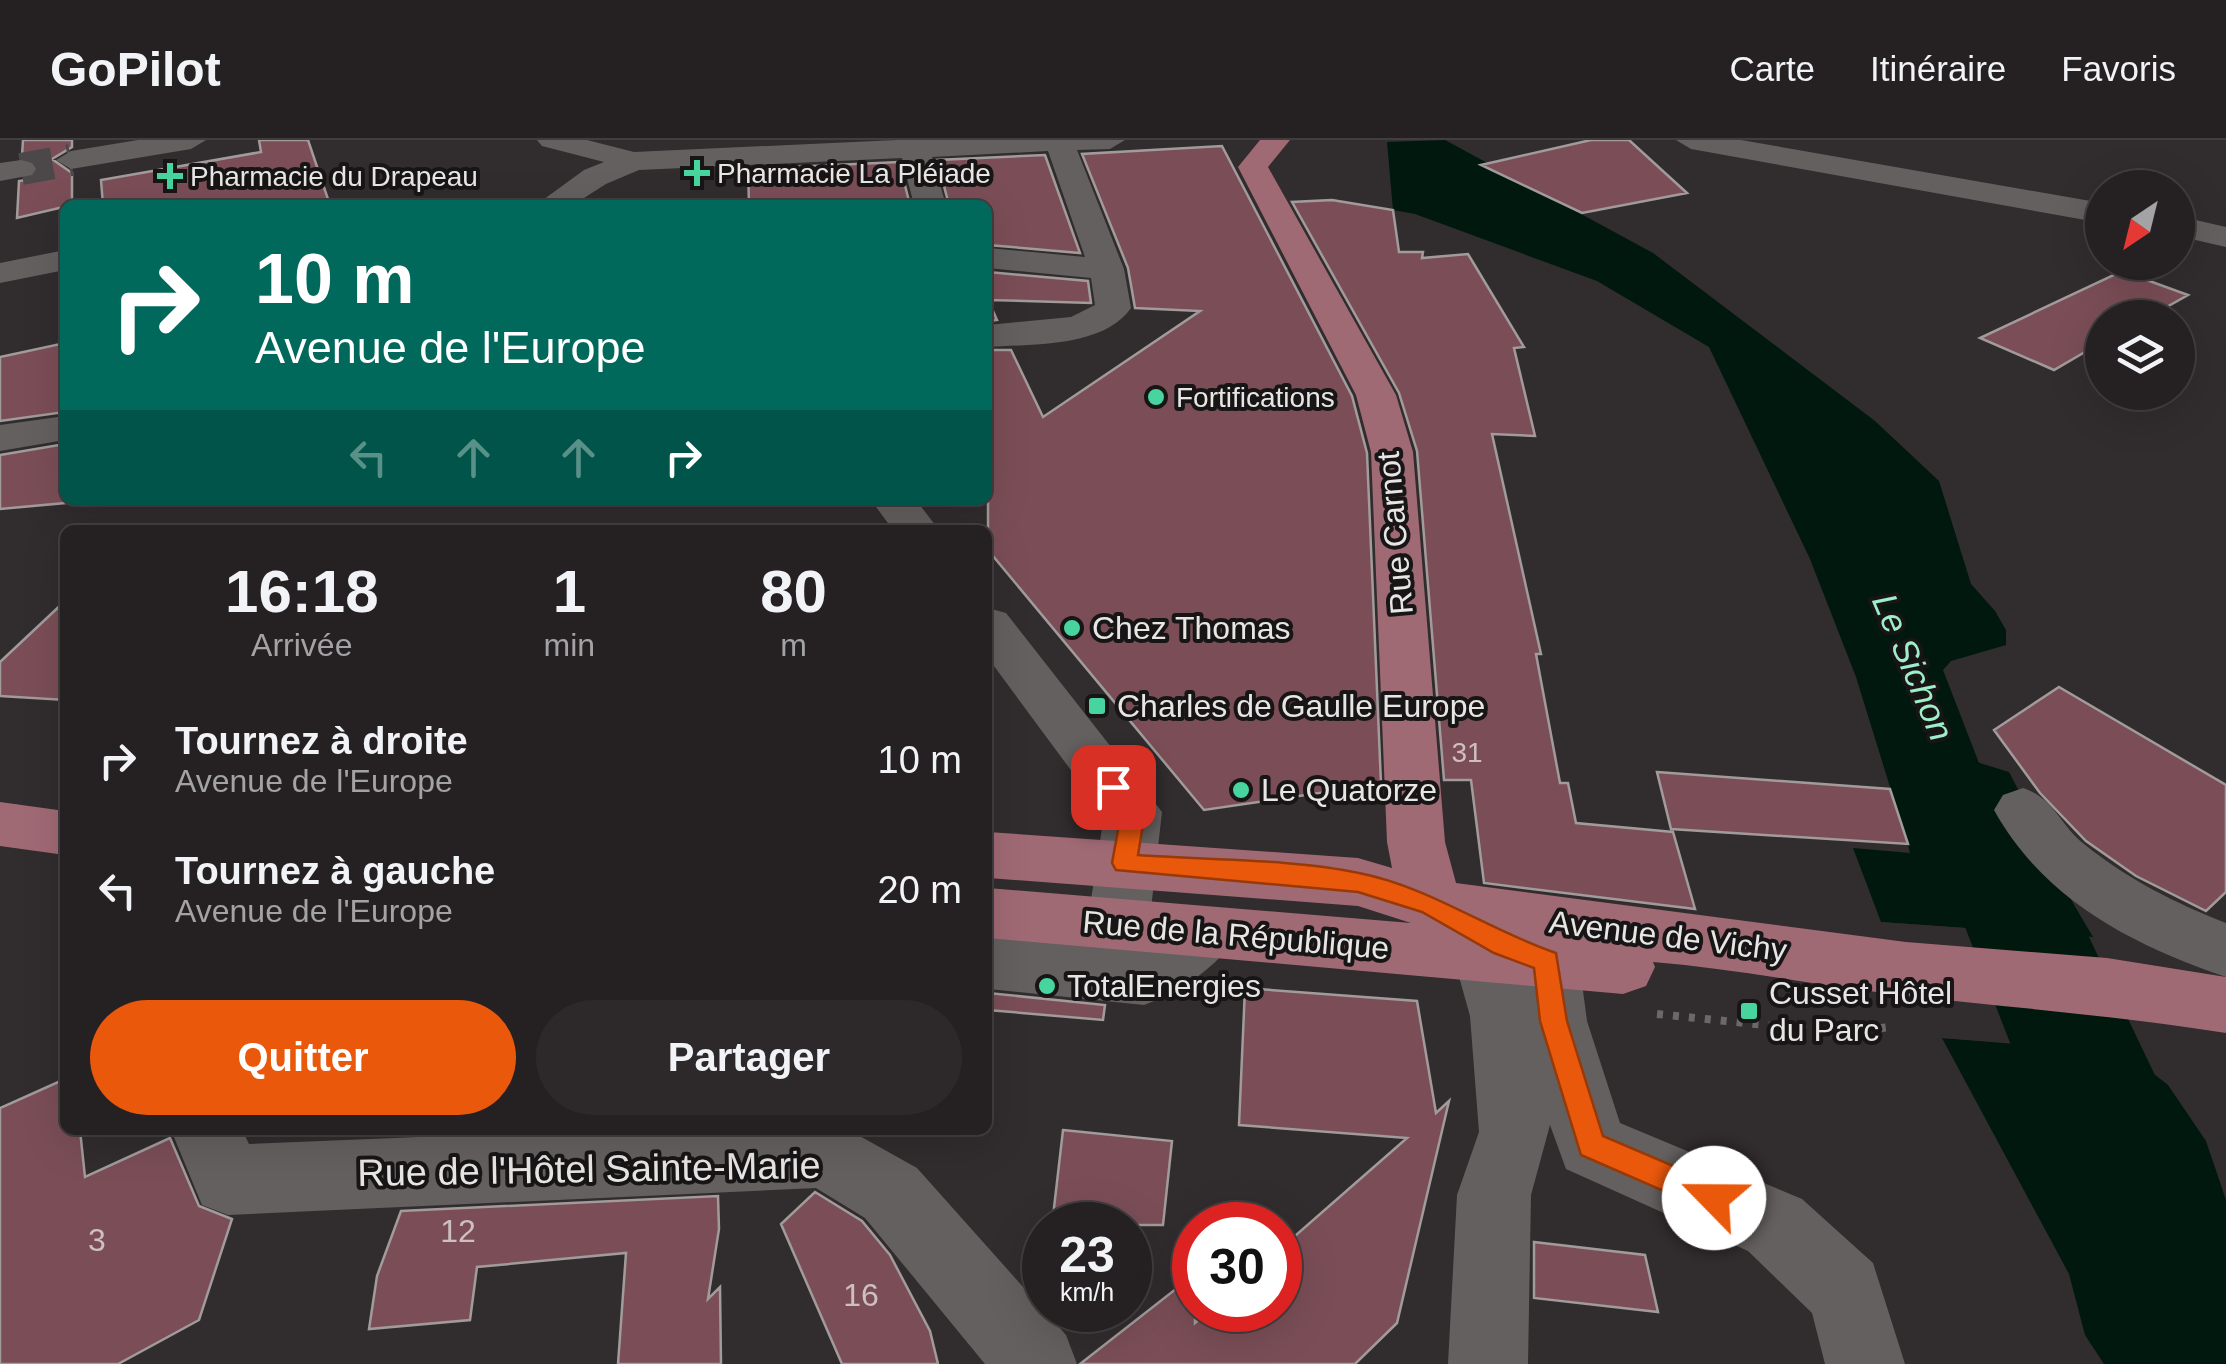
<!DOCTYPE html>
<html lang="fr">
<meta charset="utf-8">
<style>
body{margin:0;font-family:Arial,sans-serif;background:#2d292a;color:#f1f3f6;height:100vh;display:flex;flex-direction:column;font-size:38px;white-space:nowrap}
*{box-sizing:border-box;margin:0}
p{font-size:32px;color:#a3a3a5}
.icon{flex:none;width:55px;height:55px;fill:none;stroke:currentColor;stroke-width:2;stroke-linecap:round;stroke-linejoin:round}
.map{position:relative;flex:1;overflow:hidden}
.sheet{position:absolute;left:60px;top:385px;width:932px;height:610px;display:flex;flex-direction:column;background:#252122;border-radius:15px;box-shadow:0 10px 40px #0002,0 0 0 2px #423e40}
.sheet>*{flex:none}
.banner{position:absolute;left:60px;top:60px;width:932px;height:305px;border-radius:15px;box-shadow:0 10px 40px #0002,0 0 0 2px #423e40;background:#00695c;color:#fff;overflow:hidden}
.needle{width:65px;rotate:215deg}
.fabs{position:absolute;left:2085px;top:30px;display:grid;gap:20px}
.fabs a{display:grid;place-items:center;width:110px;height:110px;border-radius:50%;background:#252122;box-shadow:0 10px 40px #0002,0 0 0 2px #423e40;font-size:50px}
.speed{position:absolute;left:1022px;top:1062px;display:flex;gap:20px;font-size:50px;font-weight:700;text-align:center}
.speed>*{display:grid;place-content:center;width:130px;height:130px;border-radius:50%;background:#252122;box-shadow:0 10px 40px #0002,0 0 0 2px #423e40;line-height:1}
.speed small{font-size:25px;font-weight:400}
.speed .limit{border:15px solid #d22;background:#fff;color:#111}
.pin{position:absolute;display:grid;place-items:center;width:85px;height:85px;color:#fff;margin:-42px;border-radius:20px;box-shadow:0 5px 15px #0006}
.me{position:absolute;width:110px;margin:-55px;rotate:293deg;stroke-linejoin:round;filter:drop-shadow(0 0 8px #0008)}
.turn{display:flex;align-items:center;gap:35px;height:210px;padding:0 30px;font-size:45px}
.turn .icon{width:130px;height:130px;stroke-width:2.5}
.turn b{display:block;font-size:70px;line-height:85px}
.lanes{display:flex;align-items:center;height:95px;padding:0 30px;background:#0003;justify-content:center;gap:50px;direction:ltr}
.lanes .off{opacity:.35}
.eta{display:flex;justify-content:space-evenly;align-items:center;height:170px;text-align:center}
.eta b{font-size:60px;font-weight:700;line-height:70px}
.action{display:flex;gap:20px;margin-top:auto;padding:20px 30px}
.action a{flex:1;height:115px;border-radius:60px;background:#ea580c;color:#fff;font-size:40px;font-weight:700;line-height:115px;text-align:center}
.action a+a{background:#2d292a;color:#f1f3f6}
ul{padding:0;list-style:none}
li{display:flex;align-items:center;gap:30px;height:130px;padding:0 30px}
li div{flex:1}
li b{display:block;font-size:38px}
li em{font-style:normal}
header{display:flex;align-items:center;gap:60px;box-sizing:border-box;height:140px;padding:0 50px;background:#252122;border-bottom:2px solid #423e40}
header strong{font-size:48px}
nav{display:flex;gap:55px;margin-inline-start:auto;font-size:35px}
.map>svg:first-child{display:block}
.water{fill:#01180e}
.pier{fill:#312c2d}
.lines{fill:none;stroke-linecap:round;stroke-linejoin:round}
.river{fill:#01180e;fill-rule:evenodd}
.building{fill:#7b4e57;stroke:#a19b9c;stroke-width:2.5}
.minor-tunnel{stroke:#4c4849;stroke-width:32;stroke-dasharray:32 16;stroke-linecap:butt}
.path{stroke:#6c6869;stroke-width:8;stroke-dasharray:6 10;stroke-linecap:butt}
.minor{fill:#656060;fill-rule:evenodd}
.major{fill:#a06a75;fill-rule:evenodd}
.route{fill:#ea580c;stroke:#983908;stroke-width:2.5}
.poi-dot{fill:#47d49e;stroke:#171515;stroke-width:4}
.labels{text-anchor:middle;stroke-width:8;stroke-linejoin:round;paint-order:stroke}
.far-poi-label{font-size:28px;fill:#e8e5e5;stroke:#171515;text-anchor:start}
.number-label{font-size:28px;fill:#cdbfc2}
.street-label{font-size:32px;fill:#e8e5e5;stroke:#171515}
.poi-label{font-size:32px;fill:#e8e5e5;stroke:#171515;text-anchor:start}
.near-number-label{font-size:32px;fill:#cdbfc2}
.water-label{font-size:35px;font-style:italic;fill:#9fedc9;stroke:#171515}
.near-street-label{font-size:38px;fill:#e8e5e5;stroke:#171515}
</style>
<header>
<strong>GoPilot</strong>
<nav><a>Carte</a><a>Itinéraire</a><a>Favoris</a></nav>
</header>
<div class="map">
<svg width="2226" height="1224" viewBox="0 0 2226 1224">
<rect width="100%" height="100%" fill="#312c2d"/>
<path class="water" d="M1445,0l208,113 222,168 64,60 32,103 24,27 11,19v15l-55,16 -8,9 84,217 40,6 26,44 -212,-15 -28,-74 57,5 -2,-8 -52,-168 -46,-118 -101,-212 -112,-66 -182,-67 -22,-4 -6,-68z
M1942,898l170,12 15,3 41,32 38,56 20,59v164h-122l-19,-29 -16,-61z"/>
<path class="pier" d="M1881,782l211,15 2,5 -210,-15z
M1942,893l170,12 14,3 1,5 -185,-15z"/>
<g class="lines">
<path class="river" d="M1970,620l39,12 15,29 202,423v140h-91l-219,-563 15,-29z"/>
</g>
<path class="building" d="M23,0h49v7l-20,12 20,14v32l-55,13 2,-37 14,-2 6,-8 -4,-10 -13,-5z
M259,0h49l22,65h-227l-2,-25 160,-28z
M1591,0h38l58,53 -105,20 -101,-48z
M1222,6l130,250 15,57 14,331 -177,26 -216,-260v-200h23l32,67 157,-106 -65,-3 -7,-40 -46,-114z
M1045,15l35,98 -92,-8v-40h-39l-12,-45z
M899,22l11,43h-161l-1,-36z
M1332,60l61,10 6,42h24l-1,6 46,-4 56,93 -10,1 21,88 -43,-2 49,220h-5l24,129h8l8,40 97,9 22,77 -211,-26 -13,-103h-27l-27,-329 -18,-58 -107,-191z
M2122,131l66,24 -41,23h-45v24l-48,28 -74,-32z
M988,132l100,9 3,22 -103,-3 9,20 -9,1z
M65,203v69l-65,9v-64z
M65,304v59l-65,6v-54z
M65,461v99l-65,-4v-34z
M2059,547l167,98v107l-20,19 -70,-35 -50,-35 -46,-48 -46,-63z
M1657,632l233,17 18,55 -237,-15z
M1245,848l172,13 19,112 13,-12 -52,222 -42,41h-275l115,-90v49l15,-13h70v-61l127,-111 -168,-13z
M988,853l117,12 -2,15 -115,-10z
M65,939v51h15l5,47 85,-39 29,68 33,13 -33,101 -81,44h-118v-256z
M1063,990l109,11 -9,84h-111z
M815,1052l47,29 28,34 40,76 8,33h-96l-61,-140z
M718,1056l1,33 -11,70 12,-12 1,77h-103l8,-111 -149,14 -7,53 -101,9 8,-53 24,-65z
M1534,1102l111,13 13,57 -124,-14z"/>
<g class="lines">
<path class="minor-tunnel" d="M21,29l50,-9"/>
<path class="path" d="M1657,874l186,19 46,-6"/>
<path class="minor" d="M138,0h68l-15,9 -120,20 -15,-9 15,-9z
M537,0h50l47,12 263,-12h228l-15,9 -33,1 47,119 7,39c-28,40 -100,36 -143,39v-22l83,-8 24,-12 -4,-27 -103,-10v-20l97,9 -37,-106 -116,6 14,48h-32l-12,-47 -263,12 -33,14 -33,21h-37l48,-35 20,-8 -62,-16z
M1676,0h65l361,63v20l-411,-74z
M21,20l11,3 4,6 -4,6 -32,6v-18z
M2178,76l48,11v20l-48,-11z
M65,110v20l-65,13v-20z
M65,276v24l-65,11v-26z
M871,360h45l23,30h-46z
M988,468l18,5 156,199 -13,114 -9,18 -15,5 9,1c32,-23 54,-49 94,-35l9,18c-16,33 -59,60 -93,72l-156,-16v-54l116,12 -8,-3 -9,-18 17,-111 -116,-157z
M2023,648c31,10 37,37 61,56 43,35 91,59 142,79v54c-94,-32 -182,-77 -232,-167l9,-15z
M1529,778l22,8 7,12 12,4 9,19 8,60 33,102 182,76 71,64 32,101h-80l-13,-51 -64,-62 -182,-82 -16,-44 -19,70 -3,169h-80l9,-169 22,-63 -9,-116 -17,-61 10,-19 40,-16z
M171,990h71l7,14 339,-14h261l68,38 149,167 11,29h-92l-120,-146 -49,-30 -588,27 -26,-10z"/>
<path class="major" d="M1260,0h30l-22,27 128,228 17,57 32,390 11,41 450,59 201,16 119,19v56c-106,-17 -211,-25 -317,-37 -86,-9 -170,-27 -256,-34l2,5 -9,19 -23,8 -635,-56v-50l423,35 -53,-17 -370,-28v-46l370,26 34,10 -5,-26 -16,-390 -15,-57 -118,-228z
M0,662l65,9v44l-65,-9z"/>
</g>
<path class="route" d="M1113,638l9,3 23,31 -7,43c68,5 157,4 221,18 71,14 129,57 197,80l11,68 36,115 122,52 4,10 -4,11 -11,4 -133,-58 -41,-134 -6,-53 -40,-15 -72,-41 -64,-20 -242,-22 -4,-7 9,-49 -19,-27z"/>
<g class="poi-dot">
<path d="M692 18h10v10h10v10h-10v10h-10v-10h-10v-10h10z"/>
<path d="M165 21h10v10h10v10h-10v10h-10v-10h-10v-10h10z"/>
<circle cx="1156" cy="257" r="10"/>
<circle cx="1072" cy="488" r="10"/>
<rect x="1087" y="556" width="20" height="20" rx="5"/>
<circle cx="1241" cy="650" r="10"/>
<circle cx="1047" cy="846" r="10"/>
<rect x="1739" y="861" width="20" height="20" rx="5"/>
</g>
<g class="labels">
<g class="far-poi-label">
<text x="717" y="43">Pharmacie La Pléiade</text>
<text x="190" y="46">Pharmacie du Drapeau</text>
<text x="1176" y="267">Fortifications</text>
</g>
<g class="number-label">
<text x="1467" y="622">31</text>
</g>
<g class="street-label">
<text transform="translate(1395 393) rotate(-95)" y="11">Rue Carnot</text>
<text transform="translate(1236 795) rotate(5)" y="11">Rue de la République</text>
<text transform="translate(1668 796) rotate(7)" y="11">Avenue de Vichy</text>
</g>
<g class="poi-label">
<text x="1092" y="499">Chez Thomas</text>
<text x="1117" y="577">Charles de Gaulle Europe</text>
<text x="1261" y="661">Le Quatorze</text>
<text x="1067" y="857">TotalEnergies</text>
<text x="1769" y="864">Cusset Hôtel<tspan x="1769" dy="37">du Parc</tspan></text>
</g>
<g class="near-number-label">
<text x="458" y="1102">12</text>
<text x="97" y="1111">3</text>
<text x="861" y="1166">16</text>
</g>
<g class="water-label">
<text transform="translate(1913 527) rotate(67)" y="12">Le Sichon</text>
</g>
<g class="near-street-label">
<text transform="translate(589 1029) rotate(-1)" y="13">Rue de l'Hôtel Sainte-Marie</text>
</g>
</g>
</svg>
<div class="fabs">
<a><svg class="needle" viewBox="-14 -14 28 28"><path d="M0-13l5 13h-10z" fill="#e53935"/><path d="M0 13l5-13h-10z" fill="#a3a3a5"/></svg></a>
<a><svg class="icon" aria-label="layers" viewBox="0 0 24 24"><path d="M12 4l9 5-9 5-9-5zM3 14l9 5 9-5"/></svg></a>
</div>
<div class="speed"><div>23<small>km/h</small></div><div class="limit">30</div></div>
<div class="pin" style="left:1113px;top:647px;background:#d93025"><svg class="icon" aria-label="arrive" viewBox="0 0 24 24"><path d="M6 21V4h12l-3 4 3 4H6"/></svg></div>
<svg class="me" style="left:1714px;top:1058px" viewBox="-20 -20 40 40"><circle r="19" fill="#fff"/><path d="M0-13L10 11 0 6-10 11z" fill="#ea580c"/></svg>
<div class="banner">
<div class="turn"><svg class="icon" aria-label="right" viewBox="0 0 24 24"><path d="M7 20v-9h11M14 6l5 5-5 5"/></svg><div><b>10 m</b>Avenue de l'Europe</div></div>
<div class="lanes"><svg class="icon off" aria-label="left" viewBox="0 0 24 24"><path d="M17 20v-9H6M10 6l-5 5 5 5"/></svg><svg class="icon off" aria-label="ahead" viewBox="0 0 24 24"><path d="M12 20V5M6 11l6-6 6 6"/></svg><svg class="icon off" aria-label="ahead" viewBox="0 0 24 24"><path d="M12 20V5M6 11l6-6 6 6"/></svg><svg class="icon" aria-label="right" viewBox="0 0 24 24"><path d="M7 20v-9h11M14 6l5 5-5 5"/></svg></div>
</div>
<section class="sheet">
<div class="eta">
<div><b>16:18</b><p>Arrivée</p></div>
<div><b>1</b><p>min</p></div>
<div><b>80</b><p>m</p></div>
</div>
<ul>
<li><svg class="icon" aria-label="right" viewBox="0 0 24 24"><path d="M7 20v-9h11M14 6l5 5-5 5"/></svg><div><b>Tournez à droite</b><p>Avenue de l'Europe</p></div><em>10 m</em></li>
<li><svg class="icon" aria-label="left" viewBox="0 0 24 24"><path d="M17 20v-9H6M10 6l-5 5 5 5"/></svg><div><b>Tournez à gauche</b><p>Avenue de l'Europe</p></div><em>20 m</em></li>
</ul>
<div class="action"><a>Quitter</a><a>Partager</a></div>
</section>
</div>
